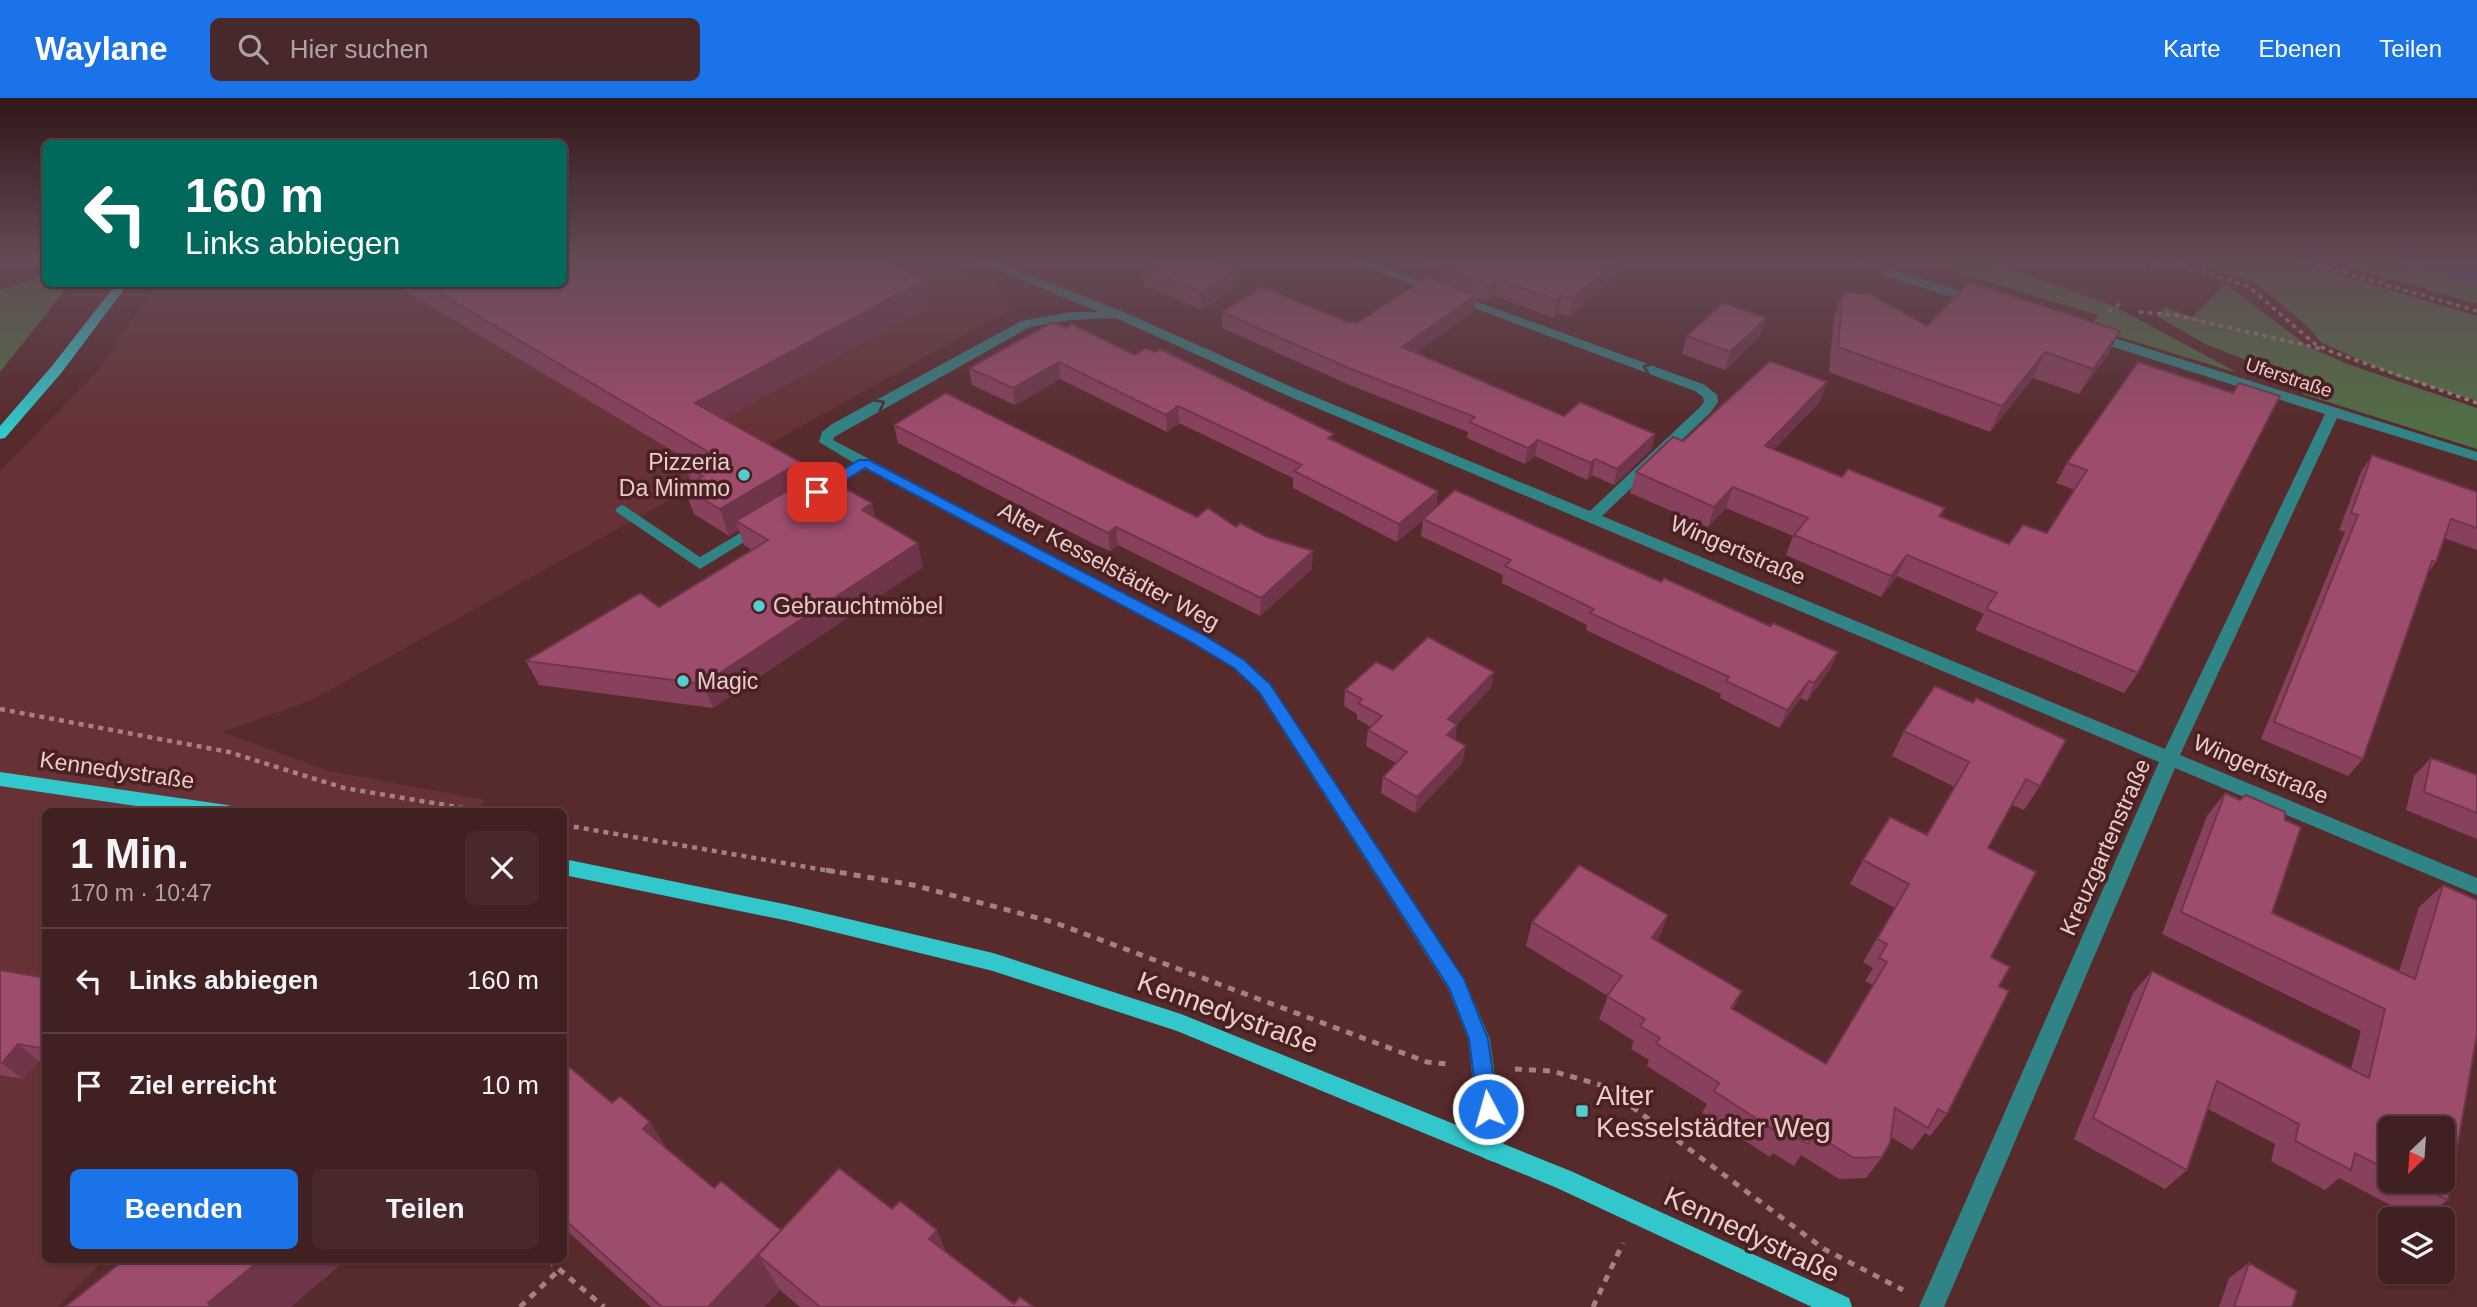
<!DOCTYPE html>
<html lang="de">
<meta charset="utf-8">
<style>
body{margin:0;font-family:Arial,sans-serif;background:#48282a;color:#f1f3f6;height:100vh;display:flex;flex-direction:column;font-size:26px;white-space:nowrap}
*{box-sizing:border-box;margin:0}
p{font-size:23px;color:#aea3a5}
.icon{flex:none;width:38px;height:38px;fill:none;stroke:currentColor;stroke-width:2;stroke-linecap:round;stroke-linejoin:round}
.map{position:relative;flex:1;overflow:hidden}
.drawer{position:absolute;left:42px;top:710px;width:525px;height:455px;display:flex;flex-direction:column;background:#412021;border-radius:10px;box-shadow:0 2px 5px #0004,0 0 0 2px #5a3e3f}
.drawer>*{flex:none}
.guide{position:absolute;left:42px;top:42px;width:525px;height:147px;border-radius:10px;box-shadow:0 2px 5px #0004,0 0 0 2px #5a3e3f;background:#00695c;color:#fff;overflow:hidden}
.needle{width:46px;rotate:205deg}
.controls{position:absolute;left:2378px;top:1018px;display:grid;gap:14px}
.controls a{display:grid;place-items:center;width:77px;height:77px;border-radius:10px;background:#412021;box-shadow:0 2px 5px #0004,0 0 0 2px #5a3e3f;font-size:35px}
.pin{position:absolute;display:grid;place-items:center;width:60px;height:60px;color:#fff;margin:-30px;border-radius:14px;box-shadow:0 4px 10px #0006}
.me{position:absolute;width:77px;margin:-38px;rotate:354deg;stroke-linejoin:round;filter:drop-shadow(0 0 5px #0008)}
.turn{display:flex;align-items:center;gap:24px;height:147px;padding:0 28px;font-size:32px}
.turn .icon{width:91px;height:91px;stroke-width:2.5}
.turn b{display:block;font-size:49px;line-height:60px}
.round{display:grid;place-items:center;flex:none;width:74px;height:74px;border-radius:10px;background:#48282a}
.head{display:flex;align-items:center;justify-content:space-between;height:119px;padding:0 28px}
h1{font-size:42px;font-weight:600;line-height:52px}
.primary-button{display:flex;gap:14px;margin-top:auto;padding:14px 28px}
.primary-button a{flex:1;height:80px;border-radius:10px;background:#1a73e8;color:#fff;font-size:28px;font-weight:600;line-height:80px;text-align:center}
.primary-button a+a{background:#48282a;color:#f1f3f6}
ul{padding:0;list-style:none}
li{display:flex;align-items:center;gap:21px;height:105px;padding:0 28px;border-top:2px solid #5a3e3f}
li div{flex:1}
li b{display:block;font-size:26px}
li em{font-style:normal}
header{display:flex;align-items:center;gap:42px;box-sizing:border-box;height:98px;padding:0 35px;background:#1a73e8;color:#fff}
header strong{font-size:33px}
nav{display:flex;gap:38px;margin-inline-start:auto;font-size:24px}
.search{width:490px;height:63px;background:#48282a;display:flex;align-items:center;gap:18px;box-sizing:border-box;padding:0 24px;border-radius:10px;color:#aea3a5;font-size:26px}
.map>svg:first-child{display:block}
.built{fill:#673235}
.green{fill:#506f45}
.water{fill:#2c5998}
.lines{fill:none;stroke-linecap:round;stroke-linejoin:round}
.path-far2{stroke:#a58182;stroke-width:3.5;stroke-dasharray:4.5 4.5;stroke-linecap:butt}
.path-far1{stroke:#a58182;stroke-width:4.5;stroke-dasharray:5 5;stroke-linecap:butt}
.path{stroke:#a58182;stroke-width:5;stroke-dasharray:7 7;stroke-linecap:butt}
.minor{fill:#318486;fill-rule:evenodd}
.major{fill:#32c7cb;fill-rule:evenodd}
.wall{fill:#88415c;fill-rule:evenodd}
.shaded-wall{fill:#6f354b}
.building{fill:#9e4c6b;stroke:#6f354b;stroke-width:2}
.oneway{stroke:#463436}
.route{fill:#1a73e8;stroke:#114b97;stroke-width:2}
.poi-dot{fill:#52cdd0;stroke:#4b2022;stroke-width:2.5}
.labels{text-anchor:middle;stroke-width:7;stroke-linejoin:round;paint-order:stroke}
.far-street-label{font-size:19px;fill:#e9cccc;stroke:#4b2022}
.poi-label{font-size:23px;fill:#e9cccc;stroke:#4b2022;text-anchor:start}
.street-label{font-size:23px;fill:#e9cccc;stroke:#4b2022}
.near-street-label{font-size:28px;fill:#e9cccc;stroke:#4b2022}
.near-poi-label{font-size:28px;fill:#e9cccc;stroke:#4b2022;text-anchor:start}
</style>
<header>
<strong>Waylane</strong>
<div class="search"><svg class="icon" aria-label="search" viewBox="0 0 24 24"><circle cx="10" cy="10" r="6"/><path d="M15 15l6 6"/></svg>Hier suchen</div>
<nav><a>Karte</a><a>Ebenen</a><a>Teilen</a></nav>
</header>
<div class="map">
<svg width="2477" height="1209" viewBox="0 0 2477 1209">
<rect width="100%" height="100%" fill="#572a2c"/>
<path class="built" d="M564,162h371l61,22 12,13 1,15 -697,390 -90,32 107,39 156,29 -9,12h-430v448h58l-46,47h-58v-836l97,-99 59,-88h408z"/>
<path class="green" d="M1915,162h67l128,44 128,69 -148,-45 8,-13z
M2182,162h108l187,56v85l-81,-25 -74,-33 -16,-18 -50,-42z
M2325,162h68l84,25v19z
M45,177l1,9h24l-70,88v-82z
M2226,186l83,63 41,18 127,43v41l-174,-55 -1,-12 -97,-38 -48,-28 8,-9 27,10z"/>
<path class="water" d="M2393,162h84v25z"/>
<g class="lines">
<path class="path-far2" d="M1848,162l16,5
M2167,162l81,26 67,58 15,7 147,52
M2300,162l177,51
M2150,172l12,-10
M2108,213l14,-8
M2139,214l36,3 147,34"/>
<path class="path-far1" d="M0,611l229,43 115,36 143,24
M564,727l272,47"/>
<path class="path" d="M826,772l87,15 140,37 374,140 20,2
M1515,971l37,2 52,15 220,163 79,41
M548,1162l56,47
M520,1209l38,-36
M1593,1209l30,-64"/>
<path class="minor" d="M973,162h17l134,52 172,77 294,122 110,-104 4,-5 -1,-5 -8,-6 -349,-131h17l342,125 12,10 1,7 -8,11 -108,103 563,233 160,-335 -237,-75v-6h10l379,119v9l-140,-43 -157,337 297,123v17l-302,-127 -231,539h-25l240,-545 -873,-367 -170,-77 -45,2 -41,7 -196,110 -1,3 369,194 43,26 25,24 197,301 23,54 15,112 -4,8 -8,3 -8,-3 -4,-8 -13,-112 -20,-50 -190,-297 -25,-24 -43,-26 -325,-173 -47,28 -5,2 -7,-5 48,-31 -35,-21 3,-10 10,-8 189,-103 50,-9h28z
M1889,171l94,29 2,3 -10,3 -90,-28 -2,-3z
M623,407l77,52 57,-34h10l3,3 -70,43 -82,-56 -3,-3 3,-3z"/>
<path class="major" d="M116,186h12l-66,88 -57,66 -5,1v-13l52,-60z
M0,674l227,33 7,2 2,5h-59l-177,-26z
M564,761l225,46 204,48 188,61 392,158 276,126 3,9h-40l-255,-119 -380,-157 -184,-60 -204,-50 -225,-46z"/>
</g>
<path class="wall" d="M1414,162h207l-3,15 -49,41 -10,-3 -6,5 -58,-22 -9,6 -10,-4 -2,13 -59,42 149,63 91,18 -4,16 -37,35 -22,-10 -5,5 -52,-24 -10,8 -58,-26 1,-6 -118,-47 -128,-57v-16l123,9 12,2 81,-42 2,-11z
M1143,169l94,3v17l-36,23 -57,-25z
M394,186h170l366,22 -207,113 82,61 71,38 47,49 -210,141 -174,-23 -13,-24 133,-54 93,-57 -8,-5 -5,-15 -10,6 -35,-22 -10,-26 8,-5 -6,-16 7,-4z
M1843,194l84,34 193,5 -13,25 -28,38 -46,-16 -43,54 -161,-60 5,-56z
M1066,230l69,27 199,86 104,50 -2,16 225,75 109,44 68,26 -8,17 -23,32 -6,-3 -22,30 -59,-30 1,-4 -135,-64 1,-5 -85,-42 1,-8 -82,-39 2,-16 -26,22 -104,-54v-10l-114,-55 -12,9 -107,-53 -45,26 -43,-20 -3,-17z
M1687,238h73l-35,34 -43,-16z
M2138,264v311l-14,20 -149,-63 9,-16 -87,-38 -16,21 -95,-42 7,-19 -67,-28 -18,19 -78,-34 6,-21 47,-31 137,-39 -46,47 68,28 103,31 -4,9 68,27 38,-11 28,-43 -19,-7 11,-20z
M894,327l303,92 39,10 76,42 -52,47 -142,-71 -8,6 -16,-7 -196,-101z
M2372,357l105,37v58l-33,-12 -8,24 -9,12 -64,185 -15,17 -87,-37 84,-207 -6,-2 22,-58z
M1393,572l101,2 -3,16 -34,36 -2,16 8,22 -48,51 -34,-20 2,-16 13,-14 -30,-17 2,-16 3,-3 -14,-8v-5l-13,-8 1,-16z
M1935,588l105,100 -16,24 -12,-5 -24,43 3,109 8,29 -52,128 -17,22 -5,-3 -13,17 -21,-13 -9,20 -16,21 -27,1 -38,-24 -7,11 -21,-13 -3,4 -68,-44 5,-9 -60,-38 2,-6 -18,-11 3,-8 -35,-22 9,-23 -82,-50 6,-24 136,-7 -11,26 85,50 -9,18 93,55 47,-79 -8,-4 8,-13 -10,-6 32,-54 -45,-24 13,-24 64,-25 28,-48 -63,-31 12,-25z
M2431,660l46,17v64l-71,-29 8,-34z
M2225,695l47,120 127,59 20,-65 24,-22 34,15v138l-29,162 -29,20 -80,-42 -14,12 -54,-29 4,-17 -67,-35 -21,61 -22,19 -91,-50 59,-146 19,-22 199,98 10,-38 -199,-97 45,-118zM2390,1031l53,52h-53z
M0,872l46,8v84l-7,-1 -16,18 -23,-4z
M564,972l105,81 45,37 67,42 111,-21 45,21 8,21 69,53 20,3h-234l-20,-17 -16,17h-113l-87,-79z
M2249,1165l43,44h-73l10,-29z"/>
<path class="shaded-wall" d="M1619,162h2l-3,15 -49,41 3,-18z
M1237,172v17l-36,23v-18z
M1497,181l-2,17 -9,6 3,-17z
M925,182l5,26 -226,124 -9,-27z
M1476,197l-2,16 -74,52 2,-16z
M1562,197l-3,18 -6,5 3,-18z
M1766,220l-6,18 -35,34 5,-18z
M2120,233l-13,25 -28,38 14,-25z
M2045,254l-12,26 -43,54 12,-26z
M1059,264l1,17 -45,26 -2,-17z
M1827,284l-7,20 -62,64 7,-20z
M1178,308l1,17 -12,9 -1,-17z
M1655,336l-4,16 -37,35 3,-16z
M1538,342l-3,16 -10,8 3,-16z
M1595,361l-3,16 -5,5 4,-17z
M800,364l7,26 -71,33 3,9 -10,6 -9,-27z
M1733,389l-7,21 -18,19 6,-20z
M1438,393l-3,18 -38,33 2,-18z
M872,405l6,25 -16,-18z
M1116,429l2,18 -8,6 -2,-18z
M918,445l5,24 -210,141 -10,-24z
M1313,453l-1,18 -52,47 1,-18z
M1907,457l-10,21 -16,21 10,-21z
M1838,554l-8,17 -23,32 7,-18z
M1494,574l-3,16 -45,48 2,-17z
M1809,583l-8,17 -22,30 8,-18z
M1457,627l-2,16 -8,-6z
M1466,648l-3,16 -48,51 2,-16z
M1668,817l-9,24 -16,23 9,-24z
M18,946l21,17 -16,18 -21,-16z
M650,1024l25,39 -32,-32z
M781,1132l-23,25 22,35 -16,17h-56z
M937,1132l14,36 -22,-27z
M260,1162h86l-55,47h-80l-3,-4z"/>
<path class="building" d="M564,162h316l45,20 -230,123 105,59 -80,47 -36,-21 19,-12 -17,-9 24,-14 -286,-169h140z
M1155,162h59l23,10 -36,22 -58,-25z
M1451,162h168l-47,38 -10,-3 -6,5 -59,-21 -8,6 -49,-18z
M1428,179l48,18 -74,52 162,69 16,-14 75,32 -38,35 -22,-10 -4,4 -53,-23 -10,8 -59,-26 6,-5 -124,-48 -129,-57 40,-25 83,34 12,2z
M1969,184l151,49 -27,38 -48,-17 -43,54 -164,-59 5,-55 27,2 57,32z
M1723,205l43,15 -36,34 -43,-16z
M1053,224l13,6 6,-4 63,31 11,-7 9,4 5,-3 174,85 -6,4 110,53 -39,33 -105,-53 8,-6 -124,-59 -12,9 -107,-53 -46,26 -44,-20z
M1770,263l57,21 -62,64 77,31 6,-8 97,39 -6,8 70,28 14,-19 24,8 40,-63 -20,-7 71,-101 95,31 6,-10 41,13 -142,277 -152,-64 11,-16 -90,-38 -16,21 -97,-41 14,-17 -75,-31 -19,20 -78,-35 37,-35 10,4z
M946,295l251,124 11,-9 28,19 4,-4 27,14 46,14 -52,47 -145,-71 -8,6 -214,-108z
M2372,357l105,37v36l-26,-9 -15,43 -4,-1 -69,198 -89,-37 84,-207 -7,-2z
M817,375l55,30 -10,7 56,33 -215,141 -177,-23 114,-68 19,14 109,-67 -32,-19z
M1455,392l206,92 3,-4 106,48 3,-3 65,29 -24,31 -5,-2 -22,29 -61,-29 3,-4 -139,-64 4,-4 -89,-43 6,-6 -88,-41z
M1428,539l66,35 -46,47 9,6 -10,10 19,11 -49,51 -34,-20 24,-25 -39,-22 14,-14 -24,-13 4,-4 -17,-9 31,-28 17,8z
M1935,588l38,17 3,-5 90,42 -26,46 -14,-7 -38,69 48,24 -45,85 19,10 -11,19 10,5 -62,123 -9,-5 -10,19 -33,-20 -5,35 -8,14 -28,1 -40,-24 -6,10 -22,-13 -3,5 -69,-45 5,-8 -63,-40 4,-5 -20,-12 5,-7 -38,-23 15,-20 -90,-54 47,-57 89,50 -16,23 90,53 -11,17 95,56 61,-102 -8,-4 8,-14 -10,-5 32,-55 -46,-24 27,-43 37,18 42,-73 -65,-31z
M2431,660l46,17v38l-53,-21z
M2225,695l15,7 6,-5 39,17v8l16,7 -29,86 143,66 28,-94 34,15v134l-29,166 -38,-19h33v-52h-53v42l-35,-18 -4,17 -56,-29 4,-17 -82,-43 -30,89 -94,-52 59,-147 217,107 16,-69 -204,-97z
M0,872l46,8v71l-28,-5 -16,19 -2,-1z
M568,968l44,37 8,-7 30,26 -7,7 71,59 7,-7 60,49 -73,77h-46l-98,-88v-149z
M839,1070l53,41 8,-8 37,29 -8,9 85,65 6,-7 14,10h-214l-62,-52z
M124,1162h136l-52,43 3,4h-146z
M2249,1165l48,28 -5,16h-58z"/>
<defs><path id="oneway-chevron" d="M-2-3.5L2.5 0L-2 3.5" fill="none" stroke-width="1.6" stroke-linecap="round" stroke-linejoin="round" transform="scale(1.75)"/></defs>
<g class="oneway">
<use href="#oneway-chevron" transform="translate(1648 270) rotate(-160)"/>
<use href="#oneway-chevron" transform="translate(880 306) rotate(-29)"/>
</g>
<linearGradient id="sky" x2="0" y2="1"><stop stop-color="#301718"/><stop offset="0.49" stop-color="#634a56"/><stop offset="1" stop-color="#634a56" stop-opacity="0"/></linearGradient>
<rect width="2477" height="331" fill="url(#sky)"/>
<path class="route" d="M859,362h10l333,174 42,26 26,24 194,295 24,60 10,70 -3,6 -7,3 -7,-3 -3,-6 -9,-70 -20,-51 -190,-296 -25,-24 -43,-26 -326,-174 -43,27h-10v-6z"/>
<g class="poi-dot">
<circle cx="744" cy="377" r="7"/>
<circle cx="759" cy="508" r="7"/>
<circle cx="683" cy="583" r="7"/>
<rect x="1575" y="1006" width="14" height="14" rx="3.5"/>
</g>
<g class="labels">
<g class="far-street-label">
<text transform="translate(2289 279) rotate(18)" y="7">Uferstraße</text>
</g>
<g class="poi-label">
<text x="730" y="372" text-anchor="end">Pizzeria<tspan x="730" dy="26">Da Mimmo</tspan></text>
<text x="773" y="516">Gebrauchtmöbel</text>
<text x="697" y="591">Magic</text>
</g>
<g class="street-label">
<text transform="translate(1738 452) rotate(23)" y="8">Wingertstraße</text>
<text transform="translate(1109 468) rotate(28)" y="8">Alter Kesselstädter Weg</text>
<text transform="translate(2261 671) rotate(23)" y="8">Wingertstraße</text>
<text transform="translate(117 672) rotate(8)" y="8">Kennedystraße</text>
<text transform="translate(2105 749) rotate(-66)" y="8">Kreuzgartenstraße</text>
</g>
<g class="near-street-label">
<text transform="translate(1228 914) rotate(20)" y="10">Kennedystraße</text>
<text transform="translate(1752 1136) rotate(25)" y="10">Kennedystraße</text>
</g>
<g class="near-poi-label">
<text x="1596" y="1007">Alter<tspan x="1596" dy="32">Kesselstädter Weg</tspan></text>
</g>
</g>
</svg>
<div class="controls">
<a><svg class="needle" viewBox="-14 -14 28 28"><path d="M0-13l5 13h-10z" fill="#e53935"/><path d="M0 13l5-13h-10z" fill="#aea3a5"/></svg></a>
<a><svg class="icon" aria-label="layers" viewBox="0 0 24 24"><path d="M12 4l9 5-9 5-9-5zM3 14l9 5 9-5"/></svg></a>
</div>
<div class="pin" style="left:817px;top:394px;background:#d93025"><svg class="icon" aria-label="arrive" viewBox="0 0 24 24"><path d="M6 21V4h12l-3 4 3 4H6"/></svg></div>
<svg class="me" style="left:1488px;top:1011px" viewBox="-20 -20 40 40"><circle r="17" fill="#1a73e8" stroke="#fff" stroke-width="3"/><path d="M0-11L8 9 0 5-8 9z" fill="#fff"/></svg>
<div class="guide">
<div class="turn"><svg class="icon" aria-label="left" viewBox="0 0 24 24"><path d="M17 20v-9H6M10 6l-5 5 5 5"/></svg><div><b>160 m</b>Links abbiegen</div></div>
</div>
<section class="drawer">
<div class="head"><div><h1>1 Min.</h1><p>170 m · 10:47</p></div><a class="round"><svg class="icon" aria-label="close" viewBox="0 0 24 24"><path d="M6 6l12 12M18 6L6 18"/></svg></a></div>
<ul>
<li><svg class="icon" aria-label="left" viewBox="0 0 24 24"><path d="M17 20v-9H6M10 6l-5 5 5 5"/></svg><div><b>Links abbiegen</b></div><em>160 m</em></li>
<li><svg class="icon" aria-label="arrive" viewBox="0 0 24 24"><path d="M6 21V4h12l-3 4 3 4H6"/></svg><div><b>Ziel erreicht</b></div><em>10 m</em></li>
</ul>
<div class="primary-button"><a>Beenden</a><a>Teilen</a></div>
</section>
</div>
